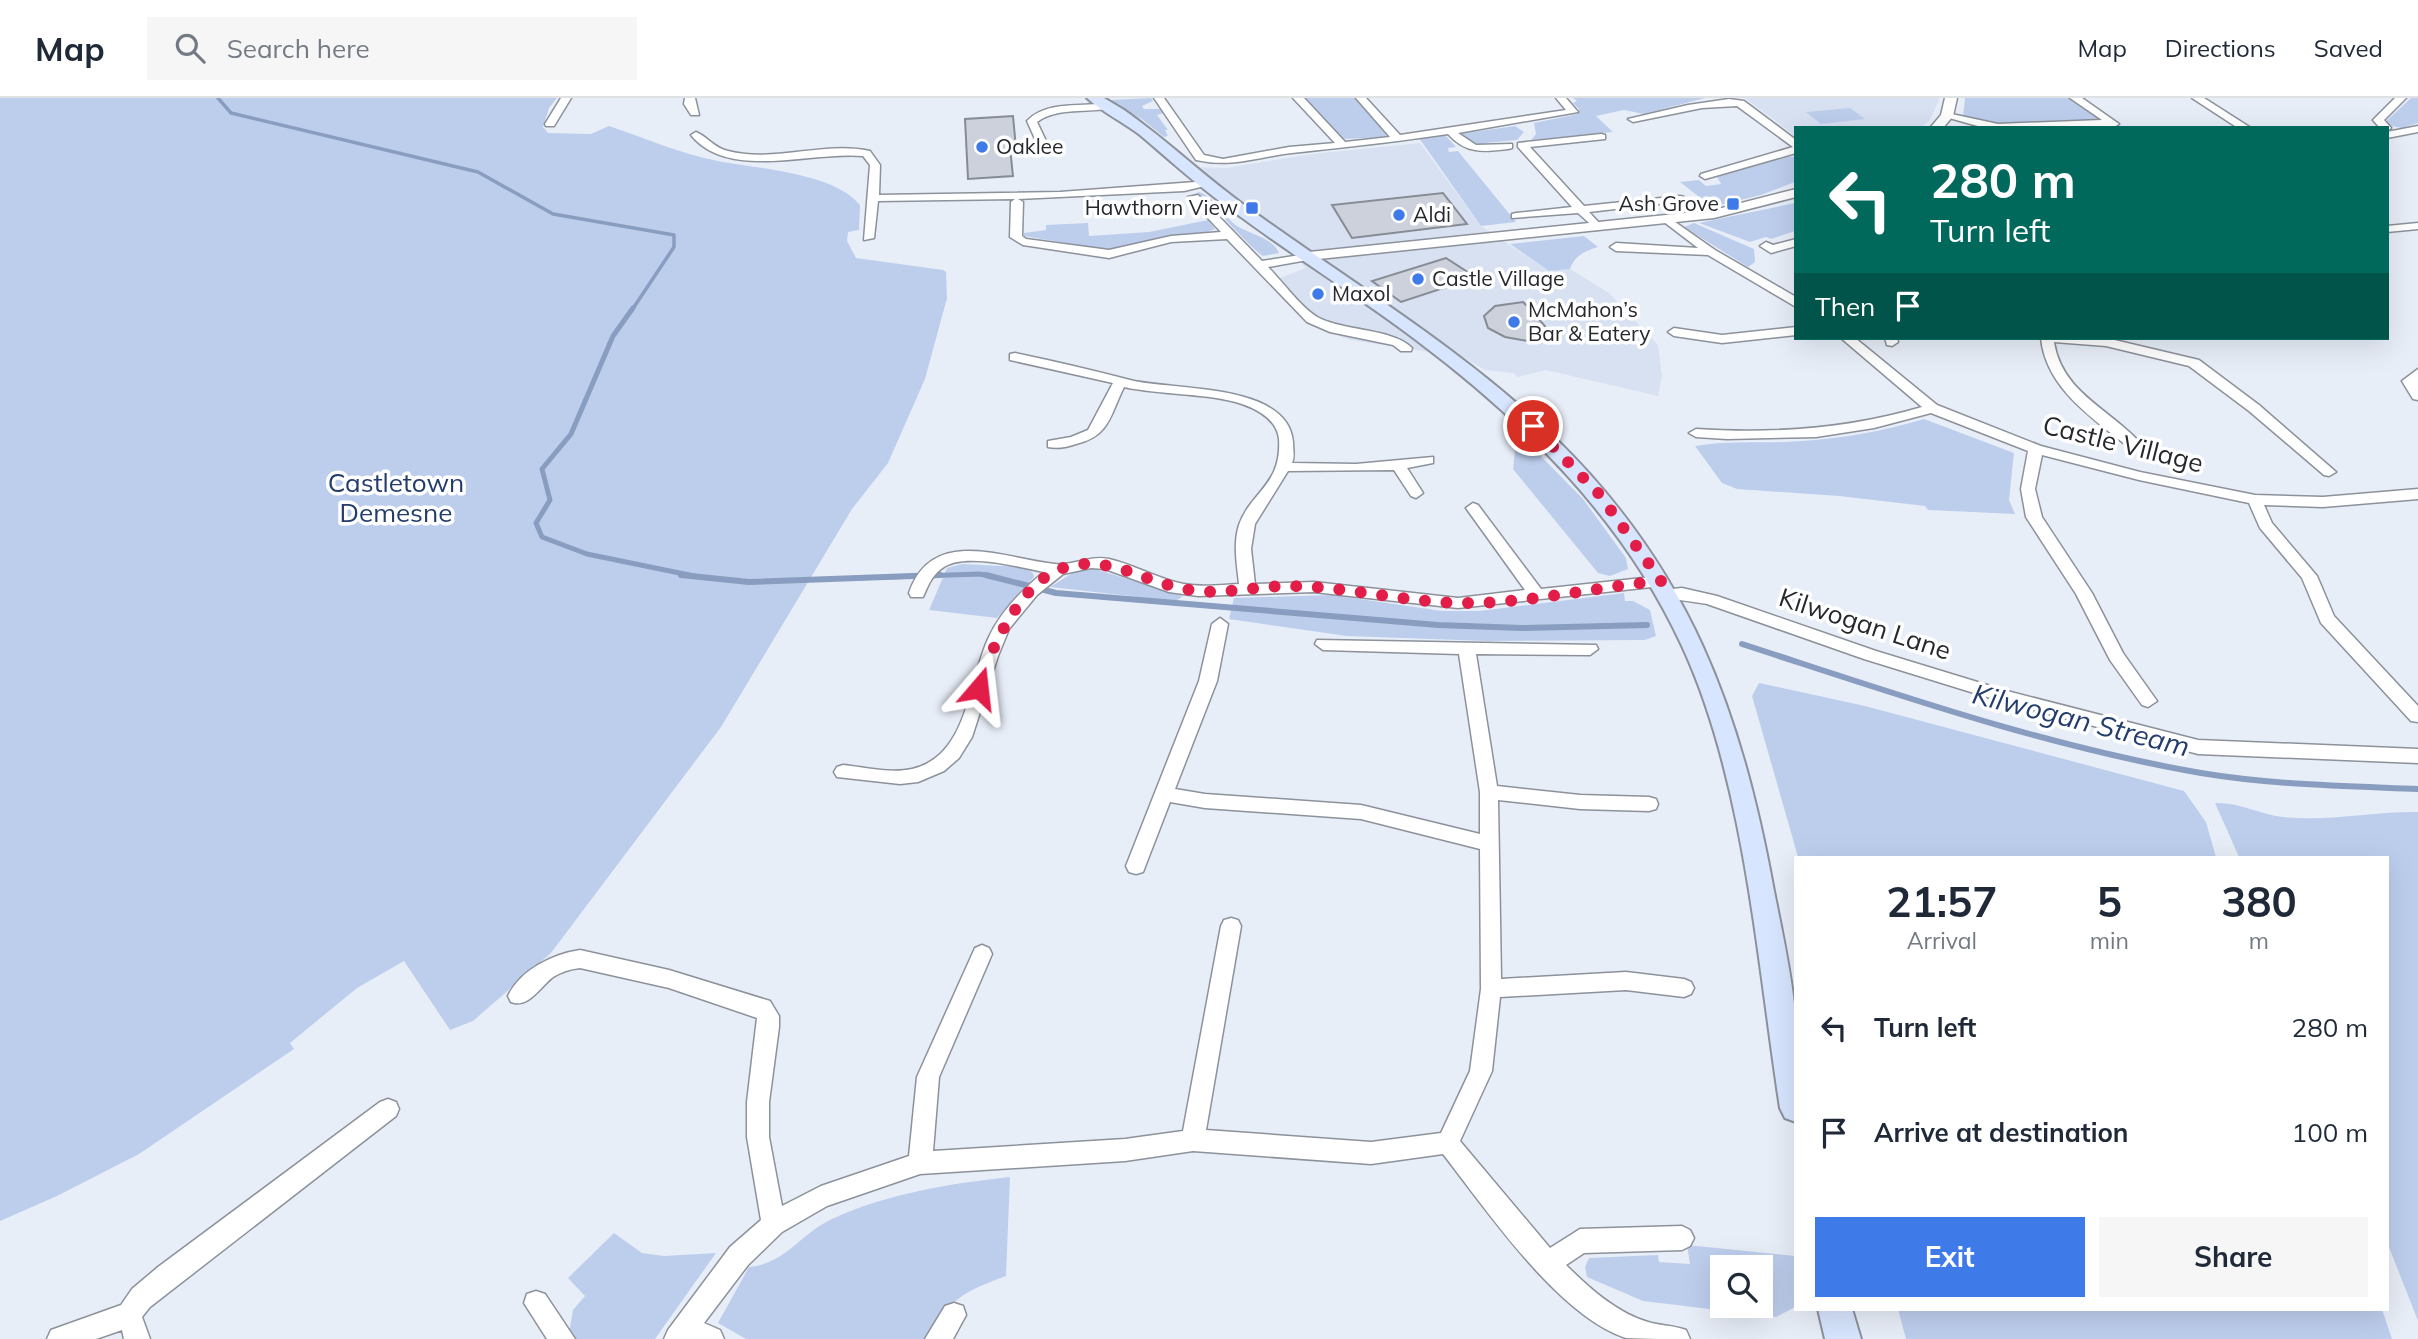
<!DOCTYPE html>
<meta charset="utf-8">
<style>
body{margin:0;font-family:Mulish,sans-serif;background:#f6f6f7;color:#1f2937;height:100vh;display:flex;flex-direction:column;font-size:26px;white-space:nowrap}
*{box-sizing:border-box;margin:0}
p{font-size:23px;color:#747a83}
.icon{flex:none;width:38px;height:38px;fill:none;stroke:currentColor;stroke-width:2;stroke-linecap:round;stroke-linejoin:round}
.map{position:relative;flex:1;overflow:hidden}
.panel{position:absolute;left:1794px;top:758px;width:595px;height:455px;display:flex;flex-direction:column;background:#fff;border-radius:0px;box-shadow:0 7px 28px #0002}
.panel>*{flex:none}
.guide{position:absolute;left:1794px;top:28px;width:595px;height:214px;border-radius:0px;box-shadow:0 7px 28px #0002;background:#00695c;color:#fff;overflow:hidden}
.fabs{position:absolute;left:1710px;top:1157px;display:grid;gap:14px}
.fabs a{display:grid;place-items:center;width:63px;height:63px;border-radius:0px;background:#fff;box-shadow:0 7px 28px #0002;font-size:35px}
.pin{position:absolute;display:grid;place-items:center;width:60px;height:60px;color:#fff;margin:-30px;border:4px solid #fff;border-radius:50%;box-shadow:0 2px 7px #0007}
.me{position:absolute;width:77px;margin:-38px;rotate:17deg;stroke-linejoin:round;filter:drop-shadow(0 0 5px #0008)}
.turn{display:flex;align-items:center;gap:24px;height:147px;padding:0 21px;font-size:32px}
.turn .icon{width:91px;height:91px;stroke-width:2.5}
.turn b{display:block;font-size:49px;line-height:60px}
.then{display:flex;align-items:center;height:66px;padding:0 21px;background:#0003;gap:14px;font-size:26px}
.eta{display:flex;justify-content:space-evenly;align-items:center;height:119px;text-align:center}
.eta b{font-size:42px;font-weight:700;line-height:49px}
.button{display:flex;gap:14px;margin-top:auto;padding:14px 21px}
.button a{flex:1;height:80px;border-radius:0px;background:#3f7ae9;color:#fff;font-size:28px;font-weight:700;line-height:80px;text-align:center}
.button a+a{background:#f6f6f7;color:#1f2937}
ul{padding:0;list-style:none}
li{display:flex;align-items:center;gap:21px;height:105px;padding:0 21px}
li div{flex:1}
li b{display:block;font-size:26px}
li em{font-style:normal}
header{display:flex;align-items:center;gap:42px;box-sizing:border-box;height:98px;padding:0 35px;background:#fff;border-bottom:2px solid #e0e1e3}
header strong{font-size:33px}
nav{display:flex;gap:38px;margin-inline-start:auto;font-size:24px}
.search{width:490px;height:63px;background:#f6f6f7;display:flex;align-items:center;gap:18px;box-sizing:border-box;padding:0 24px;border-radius:0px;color:#747a83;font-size:26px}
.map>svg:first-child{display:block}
.built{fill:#d8e1f2}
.green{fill:#bdceed;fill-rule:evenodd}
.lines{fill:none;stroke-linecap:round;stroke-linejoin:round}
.stream-far2{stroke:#899dc1;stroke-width:3.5}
.stream-far1{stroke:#899dc1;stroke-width:5}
.stream{stroke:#899dc1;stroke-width:6}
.building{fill:#ccd1db;stroke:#868b94;stroke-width:2}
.minor-casing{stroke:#8c919a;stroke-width:3}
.tertiary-casing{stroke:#8c919a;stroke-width:3}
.secondary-casing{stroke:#8c919a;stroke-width:4}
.minor{fill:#fff;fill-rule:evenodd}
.tertiary{fill:#fff;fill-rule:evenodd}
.secondary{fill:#d7e5fe;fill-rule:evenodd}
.route{stroke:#e11d48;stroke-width:12;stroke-dasharray:0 21.6}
.poi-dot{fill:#3f7ae9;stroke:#fff;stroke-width:2.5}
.labels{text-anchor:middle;stroke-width:7;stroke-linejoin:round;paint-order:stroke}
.far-poi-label{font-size:21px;fill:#26282c;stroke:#fff;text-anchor:start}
.street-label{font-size:26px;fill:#26282c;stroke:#fff}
.park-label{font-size:26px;fill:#223c6b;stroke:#fff}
.water-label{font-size:28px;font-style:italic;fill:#233d6d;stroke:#fff}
</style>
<header>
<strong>Map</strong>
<div class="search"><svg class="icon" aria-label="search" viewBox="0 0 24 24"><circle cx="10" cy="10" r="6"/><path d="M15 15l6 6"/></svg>Search here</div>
<nav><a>Map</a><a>Directions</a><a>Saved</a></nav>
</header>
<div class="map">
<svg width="2418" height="1241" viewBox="0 0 2418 1241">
<rect width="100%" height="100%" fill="#e8eef8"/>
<path class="built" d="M1745,0h193l1,2 -9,20 -10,8h-124l-1,8z
M1420,45l61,83 68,45 21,-2 39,24 49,52 4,31 -4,20 -112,-26 -28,7 -5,-4 -28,-3 -22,-13 -113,-17 -24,-9 -49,-52 29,-11 -29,-33 -92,-68 41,1 86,-14z"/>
<path class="green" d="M0,0h557l-8,10 -6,19 5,6 43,1 18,-8c36,12 72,28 109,35 39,8 115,11 142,44l-1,25 -11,2 -1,9 9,17 87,12 3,2 1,26 -22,81 -37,84 -36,46 -131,218 -170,226 -78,68 -23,9 -46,-69 -47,27 -67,55 4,6 -155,105 -82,42 -57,25z
M1151,0l2,3 -11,5 2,3h16l3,4 -6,2 11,15h-3l3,6 -4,1 -21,-17 -34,-20z
M1303,0h53l32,39 -45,2z
M1573,0h132l-61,16 -20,-4 -28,6 17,16 -82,8 5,-6 -2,-11 44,-9 1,-5 -6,-6 4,-2z
M1965,0h104l29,20 -6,4 -91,2 -38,-7z
M2411,0h7v25l-16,5 -16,-3 -2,-2z
M1850,10l15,11 -44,5 -15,-12z
M1515,28l9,6 -7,8 -32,3 -1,3 -7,1 -18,-13z
M1445,37l11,12 -8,1 1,4 9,-1 58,71 -35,4 -62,-88z
M1788,59h7v25l-34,13 -49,12 -32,-25 19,-2 7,6 15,-2 -4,-7z
M1199,94c18,6 24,24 38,34 13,8 36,12 42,27l-16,3c-19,-13 -52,-57 -69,-62z
M1795,105v28l-24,8 -5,-2 -16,5 -51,-19z
M1208,122l7,9 -13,5 -62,8 -27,9 -89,-15v-3l22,-3v-5l42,-2 1,13 60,-4z
M1694,125l60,26 1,13 -7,5 -64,-40z
M1584,138l14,11c-13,4 -23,8 -28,22l-21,2 -39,-27z
M1924,321l90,34 -5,47 6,14 -87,-4 -3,-4 -86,-10 -102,-7 -15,-6 -27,-37c38,-6 70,-2 107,-5 42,-3 82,-10 122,-22z
M1517,334l66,67 43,59 2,11 -18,7 -12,-3 -85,-104z
M962,466l63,3 8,6 1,4 -37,41 -68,-8 18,-42z
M1095,471l88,27 -7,5 -126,-14 24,-15z
M1624,495l1,8h8l17,9 6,26 -11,4 -158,1 -140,-5 -118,-17 5,-21 98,-3 110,16h37z
M1759,585l106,23 319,85 22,31 10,35h-418l-46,-161z
M2215,705c24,-1 44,11 68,14 45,5 90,-6 135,-5v509l-31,-79v-384l-148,-1z
M1010,1079l-4,99c-42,15 -58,25 -82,63h-178l-28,-16 31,-56c36,-3 51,-33 83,-48 56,-26 117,-35 178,-42z
M614,1135l28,20 22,3 52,-3 -61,86h-82l-4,-6 4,-23 12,-14 -17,-18z
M1687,1147l108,11v51l-19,10 -133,-16 -56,-24 -2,-10 4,-9 69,-3 1,7 31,2zM1722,1169h38v39h-38z
M1898,1211h484l10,30h-486z"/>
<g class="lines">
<path class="stream-far2" d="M218,0l13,15 247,59 75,42 121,21v12l-42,63"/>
<path class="stream-far1" d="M633,210l-20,28 -42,98 -29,35 8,31 -14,23 6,14 45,17 112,23
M889,479l91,-3 13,3"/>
<path class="stream" d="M681,477l68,7 191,-7
M986,477l70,18 382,32 84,3 125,-3
M1742,546c151,49 302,102 459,129 72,12 145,13 217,16"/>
</g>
<path class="building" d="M1013,18l3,32h-6l3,28 -45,3 -3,-60z
M1443,95l24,31 -115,14 -20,-33z
M1446,160l23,15 -14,4 7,5 -61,20 -29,-21z
M1523,204l10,10 21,25 -26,4 -23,-4 -17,-9 -4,-12 11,-10z"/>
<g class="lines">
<g class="minor-casing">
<path id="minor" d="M561,0h10l-17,28h-8l-1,-2z
M685,0h10l4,17h-8l-7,-11z
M1154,0h10l40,57 19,4 66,-12 46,-4 -42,-45h11l41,44 45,-5 -34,-39h10l34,37 166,-25 -10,-12h10l12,14 -120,21 18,12 36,-1v4l-4,1c-25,3 -42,5 -60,-15 -52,8 -103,13 -156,19 -35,4 -59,15 -96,7z
M2070,0h12l37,26 -5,3 -129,1 -43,-12 5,-3 51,11 104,-4z
M2192,0h12l47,30h-13z
M2395,0h11l-22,22 7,8 -4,3v-3h-7l-7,-8z
M1729,1l15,2 52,39v13l-91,26 -5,-3 1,-2 92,-27 -56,-41 -35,2 -69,14 -5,-3 60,-14z
M1109,5l4,1v4c-24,5 -56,-1 -76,14l9,19 -5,3 -5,-3 -9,-20c19,-21 57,-14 82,-18z
M2418,28v6l-31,6v-6z
M696,34c12,5 18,16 32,19 46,12 95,-10 142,0l10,14 -1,30 181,-3 149,-11v4l-25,6 -166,8 5,3 -1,34 4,3 83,11 62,-14 50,-4 -33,-35 10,-2 64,66 51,-8v6l-45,8c14,14 34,42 51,51 26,13 75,11 93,30l-1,3h-10l-8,-6 -63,-13 -23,-10 -80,-83 -56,3 -62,16 -86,-13 -13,-8 1,-35 4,-3 -137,2 -4,37 -10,2 6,-75 -7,-9c-53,-5 -135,25 -172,-21z
M1601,36l4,1v4l-75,8 54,59 96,-10 4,1v4l-95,11 14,15 -6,3 -19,-17 -66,5v-4l4,-1 56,-6 -54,-60v-4z
M1668,119l47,33 81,47v10l-88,-52 -92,-4 -6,-4 6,-4 82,5 -34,-26 -2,-2z
M2418,125v6l-31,3v-6z
M1796,141v7l-25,7 -11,-7 6,-4 7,3z
M1796,229v8l-74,8 -48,-7 -6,-4 6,-4 48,7z
M1841,240h14l82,67 104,41 99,26 115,23 68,2 95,-8v10l-95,8 -59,-2 8,18 45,53 17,40 84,90v16l-7,-1 -90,-98 -19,-45 -42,-50 -11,-25 -110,-23 -97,-25 -7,34 7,28 50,76 31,60 34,48 -9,6 -6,-2 -32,-45 -34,-66 -50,-77 -5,-28 7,-38 -97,-38 -57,15 -58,9 -89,2 -31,-2 -7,-4 7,-4c77,5 152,0 226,-22z
M1885,240h12l1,4 -6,4 -5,-1z
M2041,240h65l93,22 60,45 77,67 -7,4 -5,-1 -75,-64 -60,-45 -83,-20 -52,-4c8,52 59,68 89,104l-2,3h-10c-37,-30 -85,-60 -90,-111z
M1015,255c39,8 77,17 115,27 43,11 158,2 163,62 0,8 2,14 -1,21l64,1 77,-7v6l-26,5 16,25 -7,5 -5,-2 -17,-26 -106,1 -33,53 -4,25 4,35 59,-2 144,16 67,-8 -59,-82 7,-5 5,2 63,84 120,-13 8,5 -8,5 -203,22 -144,-16 -116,4 -29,-4 -64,-23 -14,-1 -28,6 -26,21 -28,34 -11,27 -26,81 -13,21 -15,13 -26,11 -18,2 -63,-7 -3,-5 3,-5 6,-2c22,2 47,9 69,4 57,-13 56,-89 77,-132 12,-26 33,-47 55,-65 -26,-5 -82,-21 -103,-3 -10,8 -13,17 -18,28h-12l-2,-4c23,-68 96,-34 146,-29 18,2 35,-9 54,-5 22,5 44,17 66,23 21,6 43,3 64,2 -2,-19 -6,-40 0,-59 12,-34 43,-40 40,-86 -2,-19 -20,-29 -37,-35 -32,-11 -83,-9 -118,-17 -14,28 -14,49 -48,57 -9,3 -19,5 -28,3v-6l23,-4 17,-7 25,-47 -103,-23v-6z
M2418,271v31l-5,-1 -11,-18z
M1682,490l35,8 159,55 131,40 191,49 220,9v14l-220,-9 -198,-53 -136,-42 -157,-55c-11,-2 -42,-5 -47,-10l2,-4z
M1220,520l8,6 -11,57 -42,108 30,5 156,11 119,29v-42l-21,-138 -136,-4 -8,-6 2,-4 279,5 2,4 -8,6 -114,-1 21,132 83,9 69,2 7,2 2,5 -2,5 -7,2 -69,-2 -82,-9 3,179 125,-7 58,7 7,3 3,6 -3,6 -7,3 -58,-7 -126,7 -8,74 -32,70 90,107 30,-19 102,-3 8,4 4,8 -4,8 -8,4 -98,3 -18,12c23,23 51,48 82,57 13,4 25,3 38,8l4,9c-20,0 -46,0 -64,-1 -68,-22 -140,-129 -183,-184l-72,10 -178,-13 -68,10 -205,13 -93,32 -45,26 -34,33 -44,58 16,7 4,9h-60l4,-9 62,-83 31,-27 -14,-83v-35l10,-84 -88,-30 -89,-20c-10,1 -19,4 -27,9 -13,10 -25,32 -42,25l-3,-6c12,-26 45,-42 72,-46l89,20 101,31 9,15v11l-10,75v35l13,69 39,-20 88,-30 8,-79 58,-129 7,-3 7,3 3,6 -53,123 -6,74 192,-12 58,-8 38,-205 3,-6 7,-2 7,2 3,6 -35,204 165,12 70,-9 29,-62 11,-82 -1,-140 -119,-30 -156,-11 -35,-6 -27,70 -7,2 -7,-2 -3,-6 73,-185 13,-57z
M388,1001l8,3 3,7 -3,7 -246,191 -8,10 8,22h-26l-2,-9 -26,9h-49l4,-9 70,-25 11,-16 26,-22 222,-165z
M536,1193l9,3 30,45h-28l-23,-36 3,-9z
M954,1205l9,3 3,9 -13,24h-28l20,-33z"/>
</g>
<g class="tertiary-casing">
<path id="tertiary" d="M1945,0h12l-4,18 -10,12h-13l11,-13z
M1796,91v8l-82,21 -405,42 -7,-4 7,-4 405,-42z"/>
</g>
<g class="secondary-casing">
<path id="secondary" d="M1087,0h17l20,12c44,31 83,69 127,100 104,75 213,140 305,229 134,131 185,272 218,452 8,40 17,81 21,121 4,36 1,74 1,110l-11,-4 -5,-10c-23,-148 -35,-326 -98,-462 -58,-126 -157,-224 -266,-306 -57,-43 -118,-81 -175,-123 -36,-25 -68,-54 -101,-82 -17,-13 -38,-23 -53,-37z
M1818,1211h34l9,30h-36z"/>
</g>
<use href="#minor" class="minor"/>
<use href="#tertiary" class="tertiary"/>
<use href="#secondary" class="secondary"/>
</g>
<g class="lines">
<path class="route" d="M979,590c10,-37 42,-105 81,-119 50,-18 89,18 138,22 29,3 59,-5 89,-5 59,0 116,16 174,17 66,1 134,-16 200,-22l-61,-86 -67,-69"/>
</g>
<g class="poi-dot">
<circle cx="982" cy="49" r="7"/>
<rect x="1726" y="99" width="14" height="14" rx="3.5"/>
<rect x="1245" y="103" width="14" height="14" rx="3.5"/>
<circle cx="1399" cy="117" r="7"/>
<circle cx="1418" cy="181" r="7"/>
<circle cx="1318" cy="196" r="7"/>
<circle cx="1514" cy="224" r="7"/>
</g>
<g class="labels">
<g class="far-poi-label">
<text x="996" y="56">Oaklee</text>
<text x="1719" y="113" text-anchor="end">Ash Grove</text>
<text x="1238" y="117" text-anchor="end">Hawthorn View</text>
<text x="1413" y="124">Aldi</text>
<text x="1432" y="188">Castle Village</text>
<text x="1332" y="203">Maxol</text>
<text x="1528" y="219">McMahon’s<tspan x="1528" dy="24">Bar &amp; Eatery</tspan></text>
</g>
<g class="street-label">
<text transform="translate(2123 346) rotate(14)" y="9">Castle Village</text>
<text transform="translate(1865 526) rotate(18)" y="9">Kilwogan Lane</text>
</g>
<g class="park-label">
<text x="396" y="394">Castletown<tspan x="396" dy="30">Demesne</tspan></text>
</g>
<g class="water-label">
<text transform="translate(2081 622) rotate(14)" y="10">Kilwogan Stream</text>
</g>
</g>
</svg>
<div class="fabs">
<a><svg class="icon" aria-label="search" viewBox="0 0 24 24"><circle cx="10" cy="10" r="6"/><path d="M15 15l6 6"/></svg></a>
</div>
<div class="pin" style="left:1533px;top:328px;background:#d93025"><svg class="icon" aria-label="arrive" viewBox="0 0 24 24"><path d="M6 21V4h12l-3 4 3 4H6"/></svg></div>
<svg class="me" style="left:979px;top:590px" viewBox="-20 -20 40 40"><path d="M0-17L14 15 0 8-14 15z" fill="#e11d48" stroke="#fff" stroke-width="4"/></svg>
<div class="guide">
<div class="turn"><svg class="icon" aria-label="left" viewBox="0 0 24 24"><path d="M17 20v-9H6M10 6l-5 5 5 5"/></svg><div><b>280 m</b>Turn left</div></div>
<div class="then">Then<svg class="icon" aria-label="arrive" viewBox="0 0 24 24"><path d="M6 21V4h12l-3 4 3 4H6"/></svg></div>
</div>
<section class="panel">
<div class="eta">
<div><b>21:57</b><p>Arrival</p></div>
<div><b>5</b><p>min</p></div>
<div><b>380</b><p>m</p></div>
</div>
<ul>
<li><svg class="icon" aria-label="left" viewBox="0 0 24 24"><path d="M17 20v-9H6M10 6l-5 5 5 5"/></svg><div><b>Turn left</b></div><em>280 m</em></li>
<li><svg class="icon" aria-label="arrive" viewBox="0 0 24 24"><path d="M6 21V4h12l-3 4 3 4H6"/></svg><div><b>Arrive at destination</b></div><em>100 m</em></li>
</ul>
<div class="button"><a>Exit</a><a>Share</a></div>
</section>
</div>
